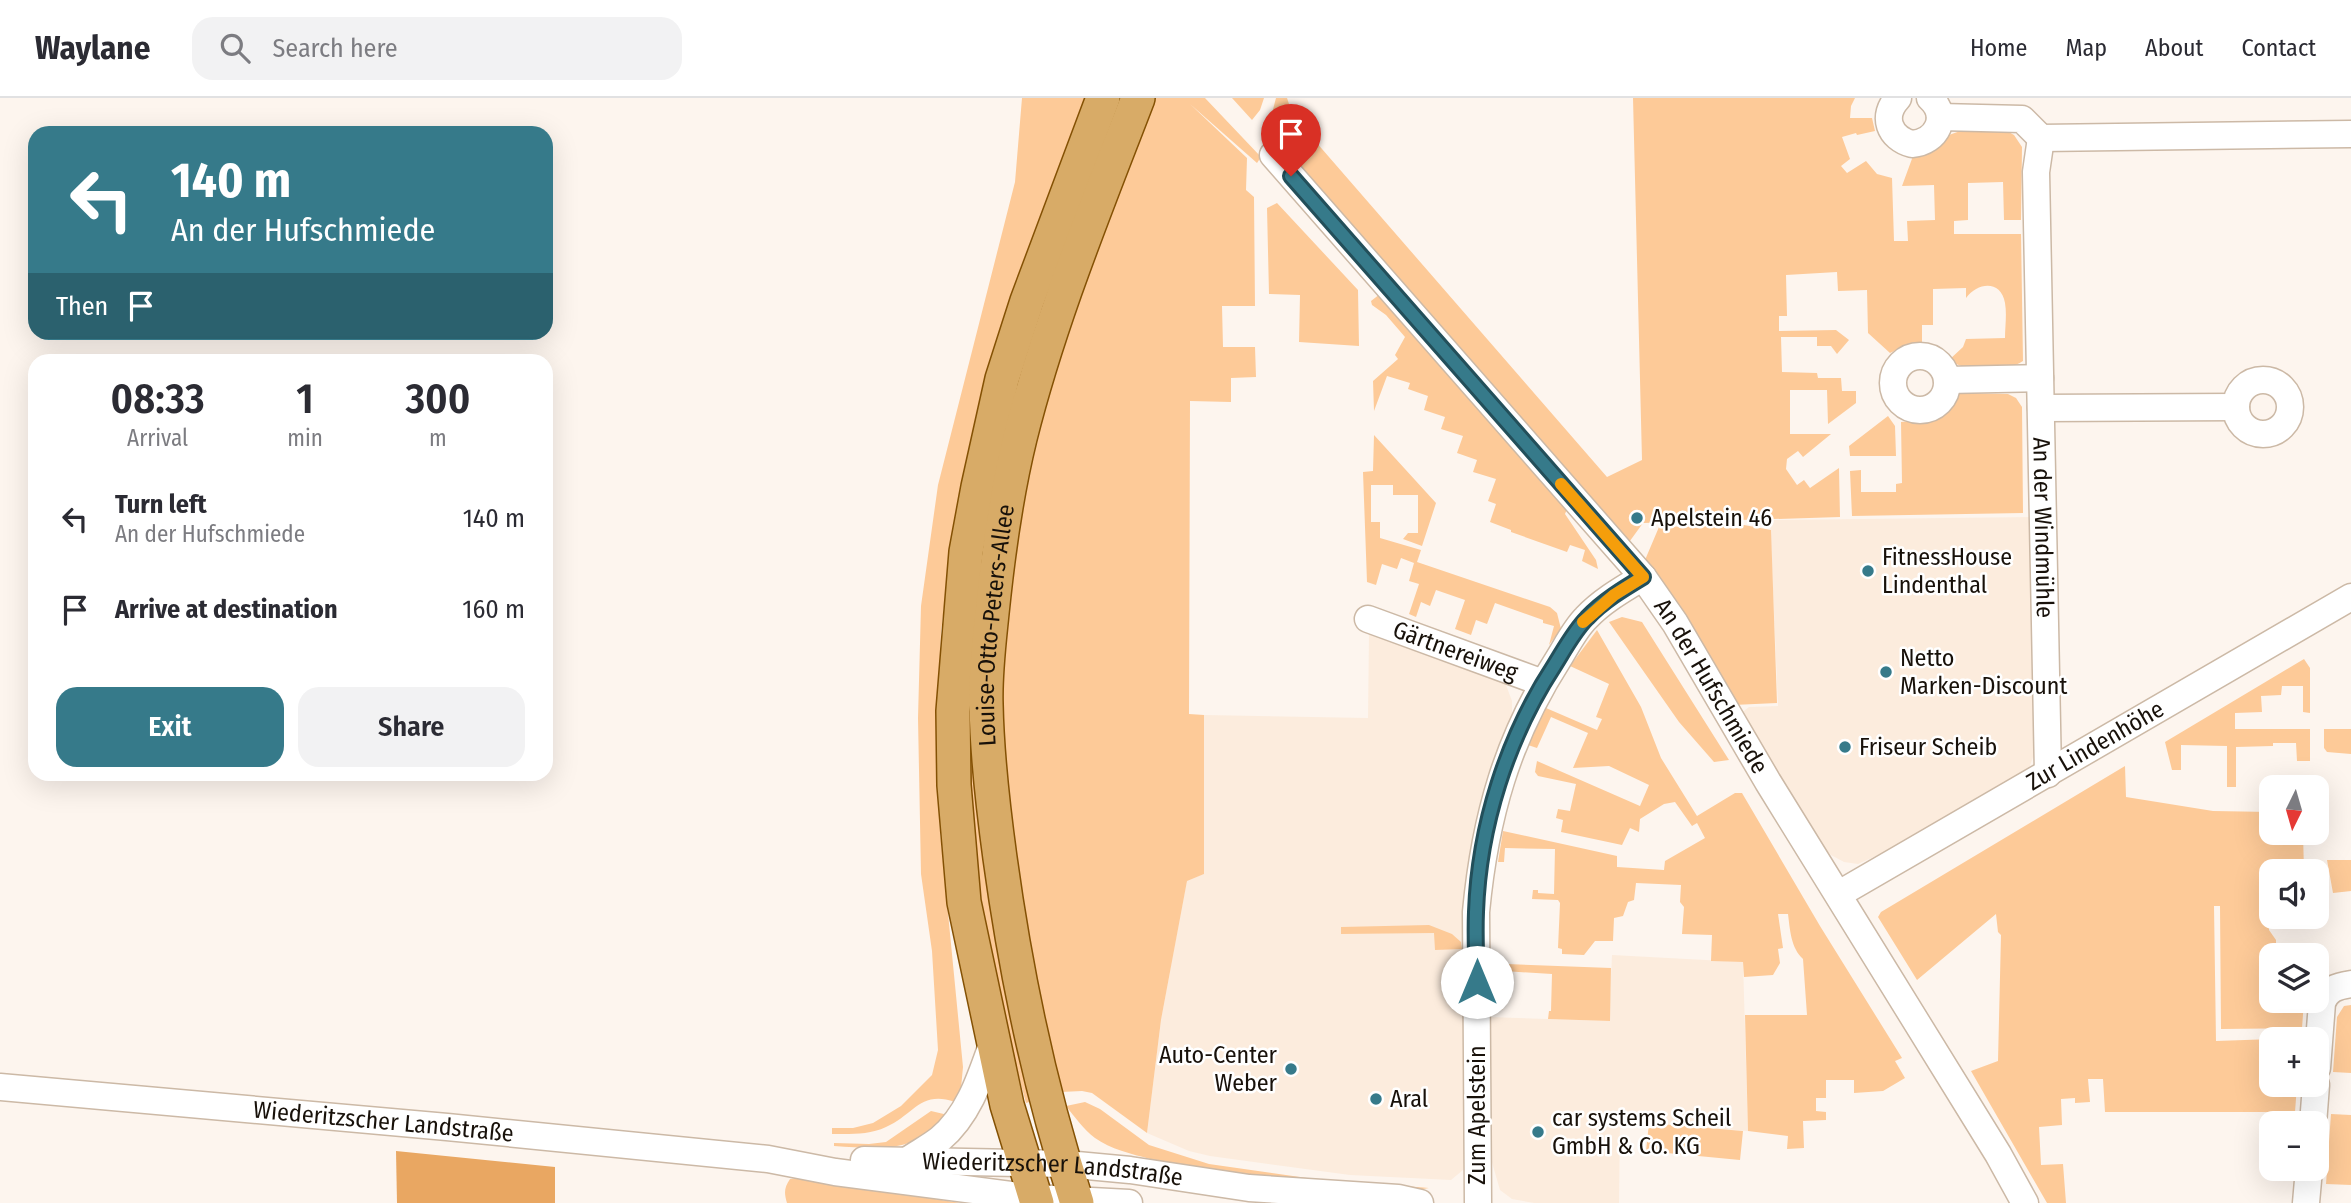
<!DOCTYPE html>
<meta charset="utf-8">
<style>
body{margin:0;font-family:"Fira Sans Condensed",sans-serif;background:#f2f2f3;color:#2b2b33;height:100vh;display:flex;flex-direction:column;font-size:26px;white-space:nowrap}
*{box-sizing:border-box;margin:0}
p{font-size:23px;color:#7c7c81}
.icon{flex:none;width:38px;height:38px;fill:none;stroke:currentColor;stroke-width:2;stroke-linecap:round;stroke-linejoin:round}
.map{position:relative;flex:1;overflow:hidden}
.drawer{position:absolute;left:28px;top:256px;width:525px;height:427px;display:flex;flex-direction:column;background:#fff;border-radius:21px;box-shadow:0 7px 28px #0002}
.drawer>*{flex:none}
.guide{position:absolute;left:28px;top:28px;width:525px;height:214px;border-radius:21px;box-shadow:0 7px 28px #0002;background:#367a8a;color:#fff;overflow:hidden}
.needle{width:46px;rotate:185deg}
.buttons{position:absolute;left:2259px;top:677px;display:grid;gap:14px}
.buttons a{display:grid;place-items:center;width:70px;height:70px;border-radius:14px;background:#fff;box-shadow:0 7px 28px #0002;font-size:35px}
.pin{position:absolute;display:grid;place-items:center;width:60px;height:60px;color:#fff;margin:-72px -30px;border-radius:50% 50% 50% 0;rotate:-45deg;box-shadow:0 0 7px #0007}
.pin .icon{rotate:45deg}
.me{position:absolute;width:77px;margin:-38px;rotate:0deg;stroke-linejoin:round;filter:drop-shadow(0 0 5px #0008)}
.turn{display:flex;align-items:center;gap:24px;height:147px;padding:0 28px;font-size:32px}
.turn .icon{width:91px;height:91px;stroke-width:2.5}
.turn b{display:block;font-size:49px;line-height:60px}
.then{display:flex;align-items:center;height:66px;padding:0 28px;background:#0003;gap:14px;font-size:26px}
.eta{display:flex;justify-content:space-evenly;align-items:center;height:119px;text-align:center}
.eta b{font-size:42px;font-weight:600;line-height:49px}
.cta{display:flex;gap:14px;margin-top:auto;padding:14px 28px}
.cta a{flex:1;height:80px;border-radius:21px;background:#367a8a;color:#fff;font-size:28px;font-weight:600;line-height:80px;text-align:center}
.cta a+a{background:#f2f2f3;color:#2b2b33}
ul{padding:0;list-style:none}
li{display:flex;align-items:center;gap:21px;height:91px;padding:0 28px}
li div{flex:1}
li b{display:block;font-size:26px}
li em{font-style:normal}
header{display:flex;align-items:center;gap:42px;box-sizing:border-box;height:98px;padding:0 35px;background:#fff;border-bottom:2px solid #e1e1e2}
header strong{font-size:33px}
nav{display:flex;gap:38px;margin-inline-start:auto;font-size:24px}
.search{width:490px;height:63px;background:#f2f2f3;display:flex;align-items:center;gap:18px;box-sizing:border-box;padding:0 24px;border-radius:21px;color:#7c7c81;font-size:26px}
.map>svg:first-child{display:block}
.built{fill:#fcecdd}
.green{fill:#fdca98}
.forest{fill:#e9a762}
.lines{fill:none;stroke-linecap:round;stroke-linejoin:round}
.minor-casing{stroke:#ccb9a6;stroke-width:29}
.major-casing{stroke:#845104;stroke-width:36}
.minor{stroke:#fff;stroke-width:26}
.major{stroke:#d8ab67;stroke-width:33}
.route-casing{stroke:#234f5a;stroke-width:18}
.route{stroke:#367a8a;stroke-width:12}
.slow{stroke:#f59e0b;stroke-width:12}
.poi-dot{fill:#367a8a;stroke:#fff;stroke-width:2.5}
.labels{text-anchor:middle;stroke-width:5;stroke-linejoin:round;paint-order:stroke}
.poi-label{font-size:24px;fill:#18110a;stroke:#fff;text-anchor:start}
.street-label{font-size:24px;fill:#18110a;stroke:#fff}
</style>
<header>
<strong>Waylane</strong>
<div class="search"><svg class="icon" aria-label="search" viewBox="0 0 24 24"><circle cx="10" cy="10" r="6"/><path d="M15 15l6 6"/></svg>Search here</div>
<nav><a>Home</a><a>Map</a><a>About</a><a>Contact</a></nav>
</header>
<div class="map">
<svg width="2351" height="1105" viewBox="0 0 2351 1105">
<rect width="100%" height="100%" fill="#fdf5ee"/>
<path class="built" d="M2033,419l4,229 -10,28 -96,57 -73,33 -14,-2 -13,-7 -12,-11 -79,-130 9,-7 29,-1 -8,-186z
M1369,536l131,46 6,5 6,16v14l-18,47 -14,48 -14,350 -3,10 -12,10 -101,-5 -140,-19 -21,-5 -42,-18 14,-113 26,-140 17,-6v-159l164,3z
M1612,857l131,7 5,169 -128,-10 -1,82h-85l-22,-4 -12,-9 -9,-31 -3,-142 121,4z"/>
<path class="green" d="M1022,0h66l-93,251 -27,106 -20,118 -7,59 -4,110 3,89 23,236 -2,21 -6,14c-35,-12 -41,13 -69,25 -17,8 -35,7 -54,7v-6h21l20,-5 28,-17 31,-31 6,-25 -6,-99 -11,-77 -3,-156 3,-112 17,-121 77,-303z
M1116,0h7c-32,82 -65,164 -92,248 -40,125 -62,259 -59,390 1,53 9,106 18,158 11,70 25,138 43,207l-7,2c-15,-54 -26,-109 -38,-164 -6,-32 -16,-62 -19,-93 -15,-138 -3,-285 32,-420 28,-112 71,-221 115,-328z
M1156,0h49l56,59 -4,6 -67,-59 57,54 -1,32 8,7 1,109h-33l1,41h32l1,30 -25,1v24l-41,-1 -1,313 15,1v159l-17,7 -26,139 -14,113 -55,-40 -10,-2 -21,1 -16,-49 -45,-271 5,-183 29,-158 51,-159z
M1232,0h32l-4,12 -8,10z
M1276,0h11l3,9 19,27 298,343 35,-17 -9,-362h222l-4,8 -1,12h22l3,13 -18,4 -1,-2 -14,4 8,22 -9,7 6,7 19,-12 11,13 15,4 2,63h14l-1,-20 28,-1 -1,-35 -32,1 11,-30 14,-2 22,-19 14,-5 44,1 7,4 8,12 -1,73h-17l-1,-38 -35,1v37l-14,1v13h67l2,127c-20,13 -54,12 -74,-1l14,-13 3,-8 39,-1c0,-11 2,-24 0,-35 -4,-23 -27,-21 -39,-5v-10l-33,1v36h-11v20h-15l-17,8 -22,-20 -1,-43 -29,1 -1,-19 -51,3 1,41h-8v15l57,-1 13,10 -12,14 -6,-8h-14v-9h-36l1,35 35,1 1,5h23l1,13h14v12l-28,21 -1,-34h-37v44h41l-28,23 -5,-6 -11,8 -1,10 11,16 7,-5 6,8 29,-20 1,49 -197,6 -16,22 -365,-416 9,-12z
M1277,105l81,87 1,56 -60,-4 1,-47 -31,-1 -2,-86z
M1380,196l188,213 -3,7 31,46 2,9 -16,-8 3,-11 -15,-5 -3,7 -56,-20v-2l-21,-8 6,-18 -8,-3 8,-22 -23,-7 4,-12 -20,-7 6,-17 -22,-7 4,-12 -21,-7 4,-14 -20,-7 2,-6 -23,-7 -13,35 -1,-30 25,-22 -3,-4 10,-18 -19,-22 -14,-10 -1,-4z
M1960,295l48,1 8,4 6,9 1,106 -171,3 -2,-45 11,-1v22h35v-8l6,-1 -1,-61 21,-2 11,-4z
M1888,318l7,10 1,30h-46l-1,-10z
M1374,337l62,68 -14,43 -19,-7 5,-6h10v-38h-25v-10h-22v37h9v16l41,12 -4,12 133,45 7,6 4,16 -12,16 5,-19 -11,-3v-3l-48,-17 -8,21 -11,-4 -5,15 -16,-6 10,-29 -29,-10 -6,16 -9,-4 -5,15 -7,-3 10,-30 -10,-3 5,-18 -13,-5 -4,11 -15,-5 -6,21 -9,-3 -4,-110 10,-1z
M1744,427l27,5 6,173 -44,2 -88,-145 14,-33z
M1622,519l20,5 87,138 -15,2 -35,-40 -70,-100z
M1597,532l44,77 20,51 36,58 38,-23h7l78,133 82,132 -7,3 10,17 -22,13 -29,2v-13h-28v18h-10v13l10,1v8l-23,1 1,27 -17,1 1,-13 -40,-5 -3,-116h62l-4,-56c-12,-11 -13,-29 -15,-45h-10l5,34 -5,1 2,14 -7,12 -29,2 -1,-15 -32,-1 1,-26 -30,-1 2,-27 -4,-5 1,-17 -45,-2 -2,17 -6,2 -5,14 -9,2 -1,23h-18l-11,14 -22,-1v-5l-4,-1 2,-45 -2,-3 -26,-1 1,-9h5v3l16,1 1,-45 -50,-1 -1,14h-6l5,-31 114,25v11l47,3 1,-9 40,-23 -8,-15 -5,3 -17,-24 -11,2 -24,15 -1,13 -9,-4 -8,17 -61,-13 2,-12 -7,-2 2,-9 12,2 6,-27 -38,-8 -3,-4 2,-11 103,45 9,-21 -40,-19 -36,2 15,-35 -37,-16 -14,31 -9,-3 18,-37 51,22 5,-11 -6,-2 13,-33 -39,-18z
M2304,561l6,9v45l-7,-1v-26h-21l-1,9 -20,1 1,16 -27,1v16h75v32h-13l-1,-18h-23v3l-37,1v40h-9v-41l-46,-1v25h-9l-7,-28z
M2324,631h27v25l-24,-2 -3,-4z
M2125,668l1,31 87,14 58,1 1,21h31l1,38 -32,1v45h33v8h-22l-6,-7 -8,1v11l7,10v15l-4,1v45h32l-2,27 -81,1 -1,-123h-6l2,135 84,-3 -28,2v45h25l-2,27h-190l-2,-33h-15l2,23 -15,1v-5l-14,1 1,26 -23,2 2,38 22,-1 3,39h-19l-76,-132 27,-10 3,-126 -3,-3 -2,-18 -79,66 -39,-63 3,-5z
M2327,762h24v31l-18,2z
M1429,827l23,9 9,8 1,7 -27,1 -1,-17 -93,1v-7z
M1506,866l105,4 -1,53 -62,-2 1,-8h2l1,-37 -48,-3 -1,38 -9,3v-42z
M2351,907v68l-18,-1 4,-55 7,-11z
M1085,1004l15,7 49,36 60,19 98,14 122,10 -13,2c-88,-6 -180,-9 -266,-31 -18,-5 -40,-10 -55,-21 -12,-9 -20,-21 -29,-32z
M931,1013l17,4c-33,39 -68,34 -114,31v-3l35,1 17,-2z
M2331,1016l20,1v70l-25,-1z
M1649,1025l94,8 -3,29 -94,-9z
M798,1080l163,25h-174c-3,-10 -3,-15 3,-24z"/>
<path class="forest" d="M396,1053l159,16v36h-158z"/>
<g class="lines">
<g class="minor-casing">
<g id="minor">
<path d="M1898,0c-17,18 -9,40 14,46 25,-2 38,-28 18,-46"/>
<path d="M1940,19l82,2 19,19 310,-4"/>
<path id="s1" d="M2041,40l-5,34 12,602"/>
<path id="s2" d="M1273,57l370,422 32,46 93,159 230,372 27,49"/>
<circle cx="1920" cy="285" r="27"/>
<path d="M1947,282l93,-2"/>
<circle cx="2263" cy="309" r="27"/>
<path d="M2041,310l195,-1"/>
<path id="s3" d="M1368,521l175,64"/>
<path id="s4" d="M1839,796l512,-297"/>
<path d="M2317,970l5,-65c5,-14 15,-17 29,-19"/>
<path id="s5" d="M0,989l447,40 321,32 67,13 200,26 94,5"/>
<path d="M2313,1026l3,-39"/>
<path id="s6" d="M864,1062l202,4 64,6 119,18 149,10 22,5"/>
<path d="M908,1062c10,-7 22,-13 32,-21 29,-24 41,-63 53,-97"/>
<path d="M1478,1105l-2,-291c9,-95 31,-173 83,-254 8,-13 16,-29 27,-40 16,-17 37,-29 57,-41"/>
<path d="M2306,1105l3,-34"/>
</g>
</g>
<g class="major-casing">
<g id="major">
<path d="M1037,1105l-30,-98 -43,-203 -10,-117 -1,-74 13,-159 12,-65 24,-108 25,-78 76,-203"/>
<path id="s7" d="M1077,1105c-37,-113 -61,-228 -77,-345 -7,-51 -13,-102 -14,-154 -1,-30 3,-61 6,-91 6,-59 14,-118 28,-175 29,-116 75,-228 118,-340"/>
</g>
</g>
<use href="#minor" class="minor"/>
<use href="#major" class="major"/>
</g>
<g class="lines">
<g class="route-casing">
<path id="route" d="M1291,78l352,401c-20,12 -40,24 -56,41 -13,13 -23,32 -33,48 -47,72 -75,160 -78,246 -1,23 0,47 1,70"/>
</g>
<use href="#route" class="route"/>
<path class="slow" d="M1561,386l82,93 -29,18 -31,27"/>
</g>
<g class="poi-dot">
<circle cx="1637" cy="420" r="7"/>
<circle cx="1868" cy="473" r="7"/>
<circle cx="1886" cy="574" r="7"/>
<circle cx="1845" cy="649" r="7"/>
<circle cx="1291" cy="971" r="7"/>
<circle cx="1376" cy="1001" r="7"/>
<circle cx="1538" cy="1034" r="7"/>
</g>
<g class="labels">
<g class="poi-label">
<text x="1651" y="428">Apelstein 46</text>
<text x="1882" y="467">FitnessHouse<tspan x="1882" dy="28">Lindenthal</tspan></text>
<text x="1900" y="568">Netto<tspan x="1900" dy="28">Marken-Discount</tspan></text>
<text x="1859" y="657">Friseur Scheib</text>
<text x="1277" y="965" text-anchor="end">Auto-Center<tspan x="1277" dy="28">Weber</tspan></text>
<text x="1390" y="1009">Aral</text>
<text x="1552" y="1028">car systems Scheil<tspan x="1552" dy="28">GmbH &amp; Co. KG</tspan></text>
</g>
<g class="street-label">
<text dy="8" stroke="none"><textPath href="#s1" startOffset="390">An der Windmühle</textPath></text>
<text dy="8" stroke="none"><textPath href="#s7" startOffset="588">Louise-Otto-Peters-Allee</textPath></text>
<text dy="8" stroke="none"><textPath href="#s3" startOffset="93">Gärtnereiweg</textPath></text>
<text dy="8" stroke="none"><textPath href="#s2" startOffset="690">An der Hufschmiede</textPath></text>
<text dy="8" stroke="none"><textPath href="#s4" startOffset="296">Zur Lindenhöhe</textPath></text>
<text transform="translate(1477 1017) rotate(-90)" y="8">Zum Apelstein</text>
<text dy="8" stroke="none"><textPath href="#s5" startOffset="385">Wiederitzscher Landstraße</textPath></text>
<text dy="8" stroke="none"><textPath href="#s6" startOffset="189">Wiederitzscher Landstraße</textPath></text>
</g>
</g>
</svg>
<div class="buttons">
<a><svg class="needle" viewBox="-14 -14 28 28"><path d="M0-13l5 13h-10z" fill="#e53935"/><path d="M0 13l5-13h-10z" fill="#7c7c81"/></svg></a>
<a><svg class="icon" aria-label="sound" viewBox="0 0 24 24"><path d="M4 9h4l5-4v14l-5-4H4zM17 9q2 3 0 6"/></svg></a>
<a><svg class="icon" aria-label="layers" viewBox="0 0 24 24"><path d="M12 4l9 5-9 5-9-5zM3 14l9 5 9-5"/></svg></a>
<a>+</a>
<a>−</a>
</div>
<div class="pin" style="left:1291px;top:78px;background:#d93025"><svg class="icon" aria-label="arrive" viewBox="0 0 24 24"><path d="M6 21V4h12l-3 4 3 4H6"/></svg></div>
<svg class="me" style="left:1477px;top:884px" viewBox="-20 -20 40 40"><circle r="19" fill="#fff"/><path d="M0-13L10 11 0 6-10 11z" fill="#367a8a"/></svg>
<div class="guide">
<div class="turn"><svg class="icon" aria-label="left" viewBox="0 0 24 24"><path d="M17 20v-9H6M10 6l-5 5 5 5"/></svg><div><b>140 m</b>An der Hufschmiede</div></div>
<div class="then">Then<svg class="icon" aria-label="arrive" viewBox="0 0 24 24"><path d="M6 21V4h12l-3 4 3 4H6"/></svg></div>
</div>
<section class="drawer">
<div class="eta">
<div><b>08:33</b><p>Arrival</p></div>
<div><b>1</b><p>min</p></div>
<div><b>300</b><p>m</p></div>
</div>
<ul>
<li><svg class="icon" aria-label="left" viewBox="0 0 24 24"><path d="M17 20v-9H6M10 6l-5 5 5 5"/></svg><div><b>Turn left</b><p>An der Hufschmiede</p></div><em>140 m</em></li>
<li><svg class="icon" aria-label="arrive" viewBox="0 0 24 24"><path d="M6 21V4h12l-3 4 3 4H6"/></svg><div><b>Arrive at destination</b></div><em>160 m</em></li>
</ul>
<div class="cta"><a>Exit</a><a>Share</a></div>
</section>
</div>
